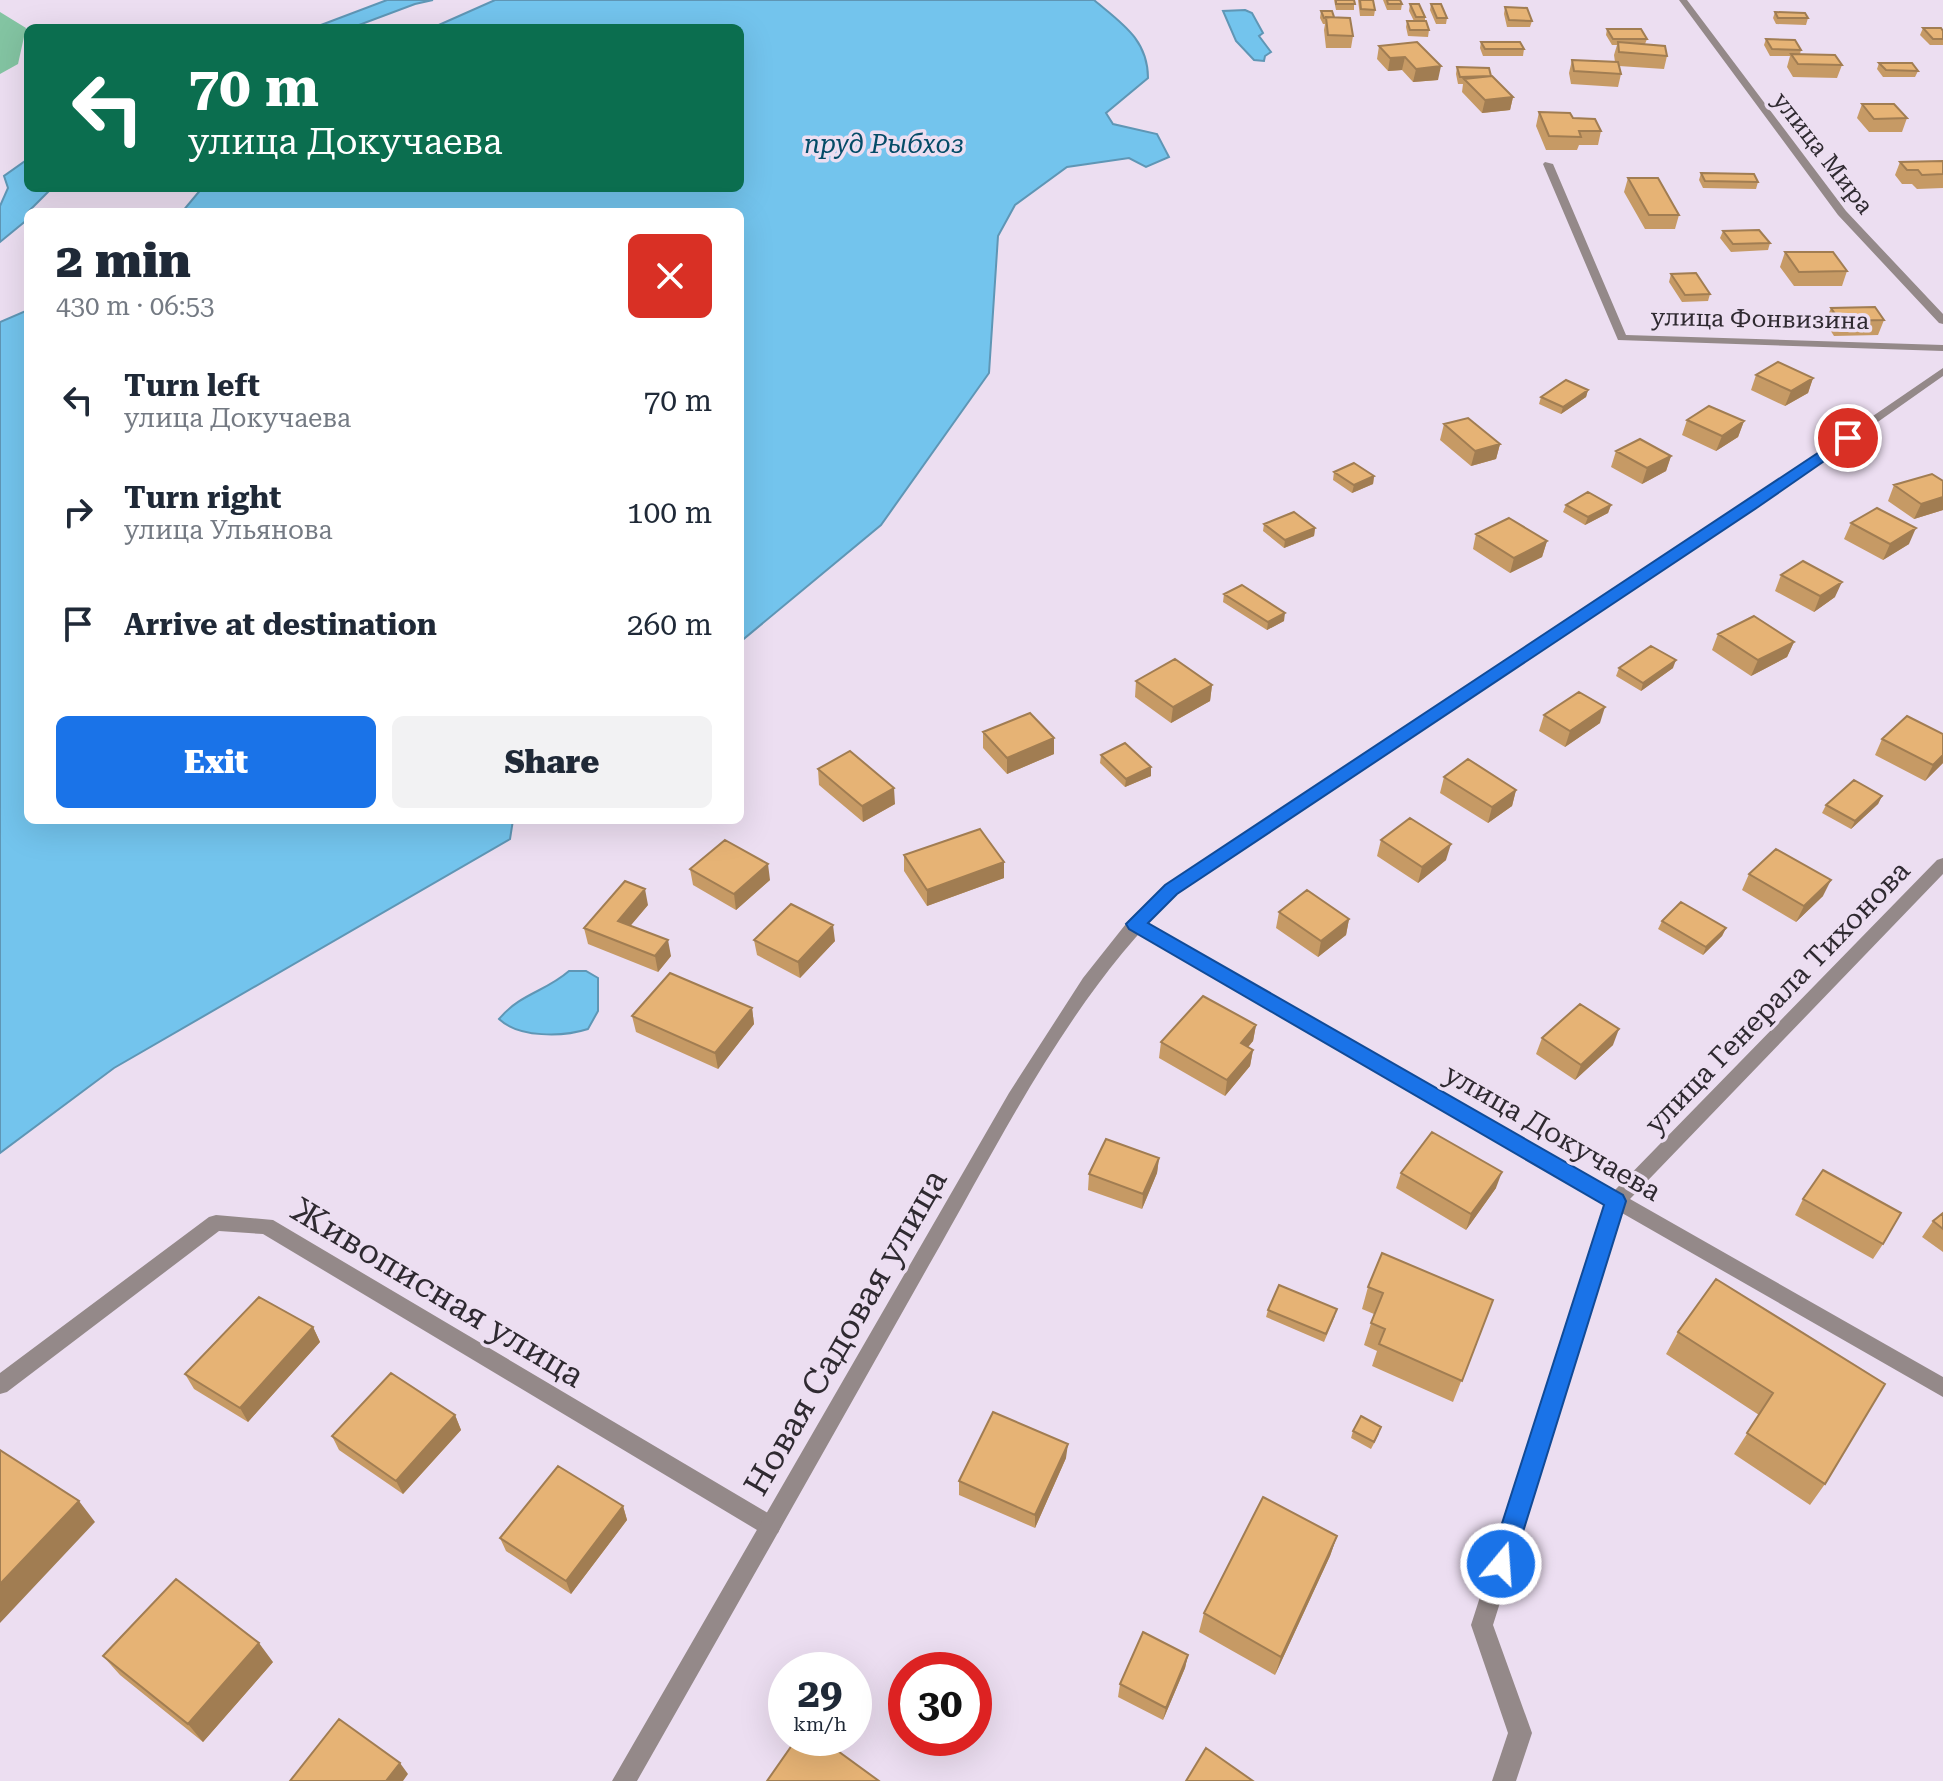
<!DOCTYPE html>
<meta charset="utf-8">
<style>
body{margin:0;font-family:"Roboto Serif",serif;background:#f2f2f3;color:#1f2937;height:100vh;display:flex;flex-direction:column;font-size:30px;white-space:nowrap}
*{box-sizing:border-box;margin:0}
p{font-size:26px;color:#747a83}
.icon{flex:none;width:44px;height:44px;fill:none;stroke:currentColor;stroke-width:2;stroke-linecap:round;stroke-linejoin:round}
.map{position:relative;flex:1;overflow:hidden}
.details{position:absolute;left:24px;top:208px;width:720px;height:616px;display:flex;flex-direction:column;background:#fff;border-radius:12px;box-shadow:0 8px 32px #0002}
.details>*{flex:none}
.banner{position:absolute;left:24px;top:24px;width:720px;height:168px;border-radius:12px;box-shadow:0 8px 32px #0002;background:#0b6e4f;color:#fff;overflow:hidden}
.speed{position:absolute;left:768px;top:1652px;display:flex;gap:16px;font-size:40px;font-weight:700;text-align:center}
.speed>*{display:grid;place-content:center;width:104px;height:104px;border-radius:50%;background:#fff;box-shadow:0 8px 32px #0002;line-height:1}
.speed small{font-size:20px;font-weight:400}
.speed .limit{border:12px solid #d22;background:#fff;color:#111}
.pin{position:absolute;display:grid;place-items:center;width:68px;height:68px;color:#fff;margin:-34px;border:4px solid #fff;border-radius:50%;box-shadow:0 2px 8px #0007}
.me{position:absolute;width:88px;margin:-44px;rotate:18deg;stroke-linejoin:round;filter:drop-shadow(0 0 6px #0008)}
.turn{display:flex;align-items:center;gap:28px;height:168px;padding:0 32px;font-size:36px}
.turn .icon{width:104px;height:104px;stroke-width:2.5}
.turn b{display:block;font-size:56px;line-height:68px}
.round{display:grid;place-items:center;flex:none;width:84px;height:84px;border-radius:12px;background:#f2f2f3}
.head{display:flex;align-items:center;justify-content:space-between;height:136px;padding:0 32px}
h1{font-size:48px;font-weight:800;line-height:60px}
.button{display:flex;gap:16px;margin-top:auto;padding:16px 32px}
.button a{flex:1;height:92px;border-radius:12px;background:#1a73e8;color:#fff;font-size:32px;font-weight:800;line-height:92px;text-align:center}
.button a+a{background:#f2f2f3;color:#1f2937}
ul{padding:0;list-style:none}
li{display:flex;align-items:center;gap:24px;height:112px;padding:0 32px}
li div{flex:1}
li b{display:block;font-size:30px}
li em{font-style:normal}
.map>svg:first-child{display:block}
.green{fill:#83c4a2}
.water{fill:#73c4ed;stroke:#5f96b5;stroke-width:2}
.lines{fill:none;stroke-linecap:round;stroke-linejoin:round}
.minor{fill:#948989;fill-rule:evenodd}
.tertiary{fill:#948989;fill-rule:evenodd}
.wall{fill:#c69a65}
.shaded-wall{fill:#a17d52}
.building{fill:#e6b375;stroke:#a17d52;stroke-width:2}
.route{fill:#1a73e8;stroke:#114b97;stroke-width:2}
.labels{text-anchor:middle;stroke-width:7;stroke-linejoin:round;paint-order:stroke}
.far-street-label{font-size:24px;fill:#2f2a31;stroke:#ecdef1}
.far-water-label{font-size:26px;font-style:italic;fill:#044b67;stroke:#ecdef1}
.street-label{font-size:28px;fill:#2f2a31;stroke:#ecdef1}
.near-street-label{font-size:34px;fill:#2f2a31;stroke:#ecdef1}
</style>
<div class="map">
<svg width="1943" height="1781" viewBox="0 0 1943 1781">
<rect width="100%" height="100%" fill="#ecdef1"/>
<path class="green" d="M0,12l26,16 -8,36 -18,10z"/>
<path class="water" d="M387,0h46l-18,4 -64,24h-38z
M495,0h599c27,23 54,39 54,78l-42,35 7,11 44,10 12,23 -23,10 -17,-9 -62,9 -52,38 -17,31 -9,137 -108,152 -141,117v-430h-558l20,-24h538v-160h-308z
M1245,10l7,3 11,20 -4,3 12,16 -6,4 -1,5 -10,-1 -18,-19 -13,-30z
M28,159v29h24l-24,24v7l-28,23v-36l8,-18 -4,-12z
M28,310v510h485l-3,19 -396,229 -114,85v-831z
M569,971h17l12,7v33l-10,18c-25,8 -69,9 -89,-10 22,-26 46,-27 70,-48z"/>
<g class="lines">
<path class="minor" d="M1545,162l8,2 73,171 317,10v6l-325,-11 -75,-176z
M1943,858v16l-313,325 313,178v20l-321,-184 -129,412 39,108 -16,48h-24l16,-48 -37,-108 135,-421 -477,-276 -2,-4 2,-4h12l474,270 322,-330z
M216,1215l57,5 505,299 3,7 -3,7 -8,3 -8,-3 -499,-299 -44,-3 -212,161 -7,2v-21l209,-156z"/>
<path class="tertiary" d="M1679,0h8l159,211 97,103v10l-4,-1 -101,-108z
M1943,368v8l-186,131 -580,387c-107,102 -175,244 -248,371 -97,172 -194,344 -292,516h-25l397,-688 74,-115 46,-58 36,-34 584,-385z"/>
</g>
<path class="wall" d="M1334,0h20v10h-18z
M1358,0h15l2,10 -1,6h-14z
M1383,0h17l2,4 -1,6h-14z
M1410,4l15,13v4l4,9 -1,7 -20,-1 -2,-9 1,-6h7l-5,-10z
M1431,4l16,14 -1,6h-10l-6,-14z
M1505,7l27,14 -2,6h-23l-3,-13z
M1321,11l13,6 19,19 -2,12h-25l-2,-18 1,-6h-2l-3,-6z
M1775,12l33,6 -2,7 -30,-1 -3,-6z
M1923,28l20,3v14h-13l-10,-10z
M1607,29l40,10 -2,5 22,12 -3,13 -45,-3 2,8 -3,13 -47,-3 -2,-11 3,-13 43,2 -1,-7 3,-10h-5l-6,-10z
M1766,39l35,11 -1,4 42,11 -5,13 -44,-1 -6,-10 3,-11h-20l-6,-11z
M1417,42l21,38 -25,2 -11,-12 -14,1 -11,-12 2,-13z
M1481,42l43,7 -1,7h-40l-3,-8z
M1879,63l39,8 -3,6h-32l-6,-8z
M1457,67l34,9 22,21 -3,13 -28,3 -20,-21 1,-8h-5l-2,-10z
M1862,104l45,14 -5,14h-33l-12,-14z
M1539,112l34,6 28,13 -3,14h-19l-2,5h-31l-10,-24z
M1943,161v27l-26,1 -5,-5h-10l-7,-9 5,-13z
M1701,173l57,9 -2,7 -53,-1 -4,-8z
M1628,178l51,37 -4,14h-30l-21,-37z
M1723,231l47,12 -2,7 -37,2 -11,-14z
M1785,252l62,19 -5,15h-48l-14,-19z
M1671,274l39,20 -2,7 -26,1 -13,-20z
M1831,308l53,12 -6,15 -44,1 -9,-14z
M1756,375l57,3 -5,15 -23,13 -34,-16z
M1588,390l-2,7 -25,17 -22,-10 2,-7z
M1687,420l57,1 -6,16 -22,14 -34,-16z
M1444,424l56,20 -4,15 -25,7 -31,-26z
M1616,451l55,5 -5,15 -24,13 -31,-17z
M1334,472l40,4 -1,8 -21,9 -19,-13z
M1943,481v29l-29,9 -26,-18 6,-16z
M1566,505h45l-3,8 -23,12 -22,-13z
M1851,523l58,21 -26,16 -39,-21z
M1264,524l51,4 -1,8 -30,12 -21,-17z
M1476,534l71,7 -5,16 -32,16 -37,-24z
M1781,575l54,22 -21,15 -39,-21z
M1224,594l60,27 -17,9 -44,-28z
M1718,634l76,8 -7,15 -36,19 -39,-26z
M1619,668h54l-32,23 -25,-15z
M1136,681l76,4 -2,16 -39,22 -36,-26z
M1544,715l56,8 -35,24 -26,-16z
M983,732l71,22 -47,20 -24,-26z
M1943,734v29l-18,18 -50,-26 7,-16z
M1101,755l50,21 -26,11 -25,-24z
M818,769l77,35 -32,18 -44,-37z
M1444,777l72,13 -4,16 -24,17 -48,-30z
M1882,796l-4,8 -27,25 -29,-16 4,-8z
M1381,840l65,20 -28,23 -41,-27z
M904,855l100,23 -77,28 -23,-35z
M690,869l80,11 -34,30 -43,-25z
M1749,874l74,22 -27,26 -54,-32z
M648,905l-18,21 41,30 -13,16 -70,-28 -4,-16z
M1279,912l70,7 -3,16 -28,22 -42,-29z
M1662,921l64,7 -4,8 -19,19 -45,-26z
M754,940l81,1 -35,37 -43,-23z
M752,1008l2,16 -36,45 -82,-37 -4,-16z
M1256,1025l-3,16 -5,6 5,3 -3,16 -25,30 -66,-38 2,-16z
M1542,1038l71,7 -38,35 -39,-26z
M1159,1158l-2,15 -15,36 -54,-19 1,-16z
M1401,1173l95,15 -30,42 -70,-42z
M1803,1199l80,45 -10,15 -78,-44z
M1943,1213v39l-21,-15 11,-16z
M1716,1279l109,205 -15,21 -76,-51 25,-39 -93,-61 12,-22z
M1368,1287l125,13 -40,102 -81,-36 5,-15 -13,-6 10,-31 -12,-5z
M1268,1310l67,6 -11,26 -58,-25z
M313,1327l7,15 -72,80 -54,-33 -9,-15z
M455,1415l6,15 -58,64 -64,-44 -7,-14z
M1353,1431l26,3 -8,15 -20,-11z
M1066,1458l-31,70 -76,-33v-14z
M623,1506l4,14 -56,74 -65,-43 -6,-13z
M1337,1536l-7,20 -55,119 -76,-43 5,-19z
M1188,1655l-3,13 -22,52 -45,-23 2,-13z
M103,1656l170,6 -70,80 -83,-67z"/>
<path class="shaded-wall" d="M1405,57l-3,13 -14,1 2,-13z
M1441,66l-3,14 -25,2 3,-13z
M1513,97l-3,13 -28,3 3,-13z
M1813,378l-5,15 -23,13 6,-15z
M1588,390l-2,7 -25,17 2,-7z
M1744,421l-6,16 -22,14 6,-15z
M1500,444l-4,15 -25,7 4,-15z
M1671,456l-5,15 -24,13 5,-16z
M1374,476l-1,8 -21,9 2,-8z
M1943,497v13l-29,9 7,-15z
M1611,505l-3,8 -23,12 3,-8z
M1315,528l-1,8 -30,12 1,-8z
M1916,528l-7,16 -26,16 7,-16z
M1547,541l-5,16 -32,16 4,-15z
M1842,582l-7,15 -21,15 6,-16z
M1285,613l-1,8 -17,9 1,-8z
M1794,642l-7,15 -36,19 7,-16z
M1676,660l-3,8 -32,23 2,-8z
M1212,685l-2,16 -39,22 2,-16z
M1605,707l-5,16 -35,24 5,-16z
M1054,738v16l-47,20v-16z
M1943,755v8l-18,18 8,-16z
M1151,767v9l-26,11 1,-8z
M894,788l1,16 -32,18 -1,-16z
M1516,790l-4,16 -24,17 4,-16z
M1882,796l-4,8 -27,25 4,-8z
M1451,844l-5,16 -28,23 4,-16z
M1004,862v16l-77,28v-16z
M768,864l2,16 -34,30 -2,-16z
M1831,880l-8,16 -27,26 8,-16z
M645,889l3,16 -27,32 -3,-16z
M1349,919l-3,16 -28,22 3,-16z
M833,925l2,16 -35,37 -2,-16z
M1726,928l-4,8 -19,19 3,-8z
M668,940l3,16 -13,16 -3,-16z
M752,1008l2,16 -36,45 -3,-16z
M1256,1025l-3,16 -15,18 3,-16z
M1619,1029l-6,16 -38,35 6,-15z
M1253,1050l-3,16 -25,30 2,-16z
M1159,1158l-2,15 -15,36 1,-15z
M1502,1172l-6,16 -30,42 5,-16z
M313,1327l7,15 -72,80 -8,-14z
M455,1415l6,15 -58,64 -7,-13z
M1068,1444l-2,14 -31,70v-13z
M79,1501l16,21 -95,101v-39z
M623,1506l4,14 -56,74 -5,-13z
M1337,1536l-7,20 -55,119 6,-18z
M259,1643l14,19 -70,80 -15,-18z
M1188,1655l-3,13 -22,52 3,-12z
M400,1763l8,11 -5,7h-17z"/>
<path class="building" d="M1336,0h18l1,4h-19z
M1360,0h13l2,10 -14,-1z
M1387,0h13l2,4h-14z
M1410,4h9l6,13h-9z
M1431,4h10l6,14h-10z
M1505,7l22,1 5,13 -23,-1z
M1321,11h11l2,6 -10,1z
M1775,12l30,1 3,5h-30z
M1326,17l24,1 3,18 -25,-1z
M1407,21h19l3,9h-19z
M1923,28h18l2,3v8h-10z
M1607,29h34l6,10h-34z
M1766,39l29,1 6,10 -29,-1z
M1417,42l24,24 -25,3 -11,-12 -15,1 -11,-12z
M1481,42h39l4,7h-39z
M1618,42l47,4 2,10 -48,-4z
M1791,54l44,1 7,10 -44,-1z
M1572,60l46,2 3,12 -47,-3z
M1879,63h33l6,8 -32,-1z
M1457,67l32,1 2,8 -31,1z
M1492,76l21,21 -28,3 -21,-21z
M1862,104h32l13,14 -33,1z
M1539,112l31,1 3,5 22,1 6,12h-22l2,6 -32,-1z
M1943,161v13l-21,1 -4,-5h-11l-7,-8z
M1701,173l53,1 4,8 -53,-1z
M1628,178h30l21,37h-30z
M1759,230l11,13 -37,1 -10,-13z
M1785,252h48l14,19 -48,1z
M1696,273l14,21 -25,1 -14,-21z
M1875,307l9,13 -44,1 -9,-13z
M1778,362l35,16 -22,13 -35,-16z
M1566,380l22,10 -25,17 -22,-10z
M1709,406l35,15 -22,15 -35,-16z
M1468,418l32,26 -25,7 -31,-27z
M1640,439l31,17 -24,12 -31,-17z
M1354,463l20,13 -20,9 -20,-13z
M1932,474l11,7v16l-22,7 -27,-19z
M1588,492l23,13 -23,12 -22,-12z
M1877,508l39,20 -26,16 -39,-21z
M1294,512l21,16 -30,12 -21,-16z
M1509,518l38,23 -33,17 -38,-24z
M1803,561l39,21 -22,14 -39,-21z
M1242,585l43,28 -17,9 -44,-28z
M1754,616l40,26 -36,18 -40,-26z
M1651,646l25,14 -33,23 -24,-15z
M1175,659l37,26 -39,22 -37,-26z
M1579,692l26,15 -35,24 -26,-16z
M1030,713l24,25 -47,20 -24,-26z
M1907,716l36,18v21l-10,10 -51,-26z
M1125,743l26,24 -25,12 -25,-24z
M850,751l44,37 -32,18 -44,-37z
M1468,759l48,31 -24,17 -48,-30z
M1854,780l28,16 -27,25 -29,-16z
M1410,818l41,26 -29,23 -41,-27z
M980,829l24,33 -77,28 -23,-35z
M725,840l43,24 -34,30 -44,-25z
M1776,849l55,31 -27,26 -55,-32z
M625,881l20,8 -27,32 50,19 -13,16 -71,-28z
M1307,890l42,29 -28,22 -42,-29z
M1681,902l45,26 -20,19 -44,-26z
M791,904l42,21 -35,37 -44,-22z
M670,973l82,35 -37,45 -83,-37z
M1203,996l53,29 -15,18 12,7 -26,30 -66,-38z
M1580,1004l39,25 -38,36 -39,-27z
M1432,1132l70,40 -31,42 -70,-41z
M1106,1139l53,19 -16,36 -54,-20z
M1823,1170l78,43 -18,31 -80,-45z
M1943,1213v16l-10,-8z
M1382,1253l111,47 -31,81 -83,-37 6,-15 -14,-6 12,-30 -15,-6z
M1716,1279l169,105 -60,100 -78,-51 26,-40 -95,-61z
M1279,1285l58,24 -11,25 -58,-24z
M259,1297l54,30 -73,81 -55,-34z
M391,1373l64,42 -59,66 -64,-45z
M993,1412l75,32 -33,71 -76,-34z
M1361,1416l20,11 -7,15 -21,-11z
M0,1450l79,51 -79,83z
M558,1466l65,40 -57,75 -66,-43z
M1263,1497l74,39 -56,121 -77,-44z
M176,1579l83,64 -71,81 -85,-68z
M1143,1632l45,23 -22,53 -46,-24z
M339,1719l61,44 -14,18h-96z
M797,1738h23l59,43h-112z
M1206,1748l47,33h-67z"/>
<path class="route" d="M1848,433l7,5 -2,3 -95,66 -581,387 -29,29 475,272 3,6 -113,363 -3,9 -9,4 -9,-4 -3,-9 115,-359 -475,-276 -3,-5 39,-39z"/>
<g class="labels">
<g class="far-street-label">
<text transform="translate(1823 153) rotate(52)" y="8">улица Мира</text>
<text transform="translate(1760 319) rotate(1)" y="8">улица Фонвизина</text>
</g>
<g class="far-water-label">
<text x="884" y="153">пруд Рыбхоз</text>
</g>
<g class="street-label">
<text transform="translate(1777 997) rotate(-46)" y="10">улица Генерала Тихонова</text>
<text transform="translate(1553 1132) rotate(30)" y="10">улица Докучаева</text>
</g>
<g class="near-street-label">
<text transform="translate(438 1292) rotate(31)" y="12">Живописная улица</text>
<text transform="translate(845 1332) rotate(-60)" y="12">Новая Садовая улица</text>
</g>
</g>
</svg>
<div class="speed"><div>29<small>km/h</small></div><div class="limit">30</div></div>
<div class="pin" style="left:1848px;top:438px;background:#d93025"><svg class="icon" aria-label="arrive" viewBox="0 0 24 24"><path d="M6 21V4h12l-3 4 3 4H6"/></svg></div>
<svg class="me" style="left:1501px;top:1564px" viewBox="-20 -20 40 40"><circle r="17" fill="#1a73e8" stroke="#fff" stroke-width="3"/><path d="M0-11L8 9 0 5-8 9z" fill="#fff"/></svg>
<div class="banner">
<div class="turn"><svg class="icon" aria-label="left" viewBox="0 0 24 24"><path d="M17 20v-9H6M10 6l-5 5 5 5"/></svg><div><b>70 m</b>улица Докучаева</div></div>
</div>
<section class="details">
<div class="head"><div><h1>2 min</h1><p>430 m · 06:53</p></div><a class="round" style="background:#d93025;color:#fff"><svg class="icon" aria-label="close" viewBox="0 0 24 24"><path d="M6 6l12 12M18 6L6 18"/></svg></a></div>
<ul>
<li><svg class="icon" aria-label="left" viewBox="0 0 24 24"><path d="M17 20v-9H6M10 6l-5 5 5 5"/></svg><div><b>Turn left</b><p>улица Докучаева</p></div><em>70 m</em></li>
<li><svg class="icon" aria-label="right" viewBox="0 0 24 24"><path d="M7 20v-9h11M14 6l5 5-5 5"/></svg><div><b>Turn right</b><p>улица Ульянова</p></div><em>100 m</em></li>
<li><svg class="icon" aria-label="arrive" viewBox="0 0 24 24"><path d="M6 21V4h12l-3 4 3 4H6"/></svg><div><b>Arrive at destination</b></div><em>260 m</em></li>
</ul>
<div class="button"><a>Exit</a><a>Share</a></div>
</section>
</div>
